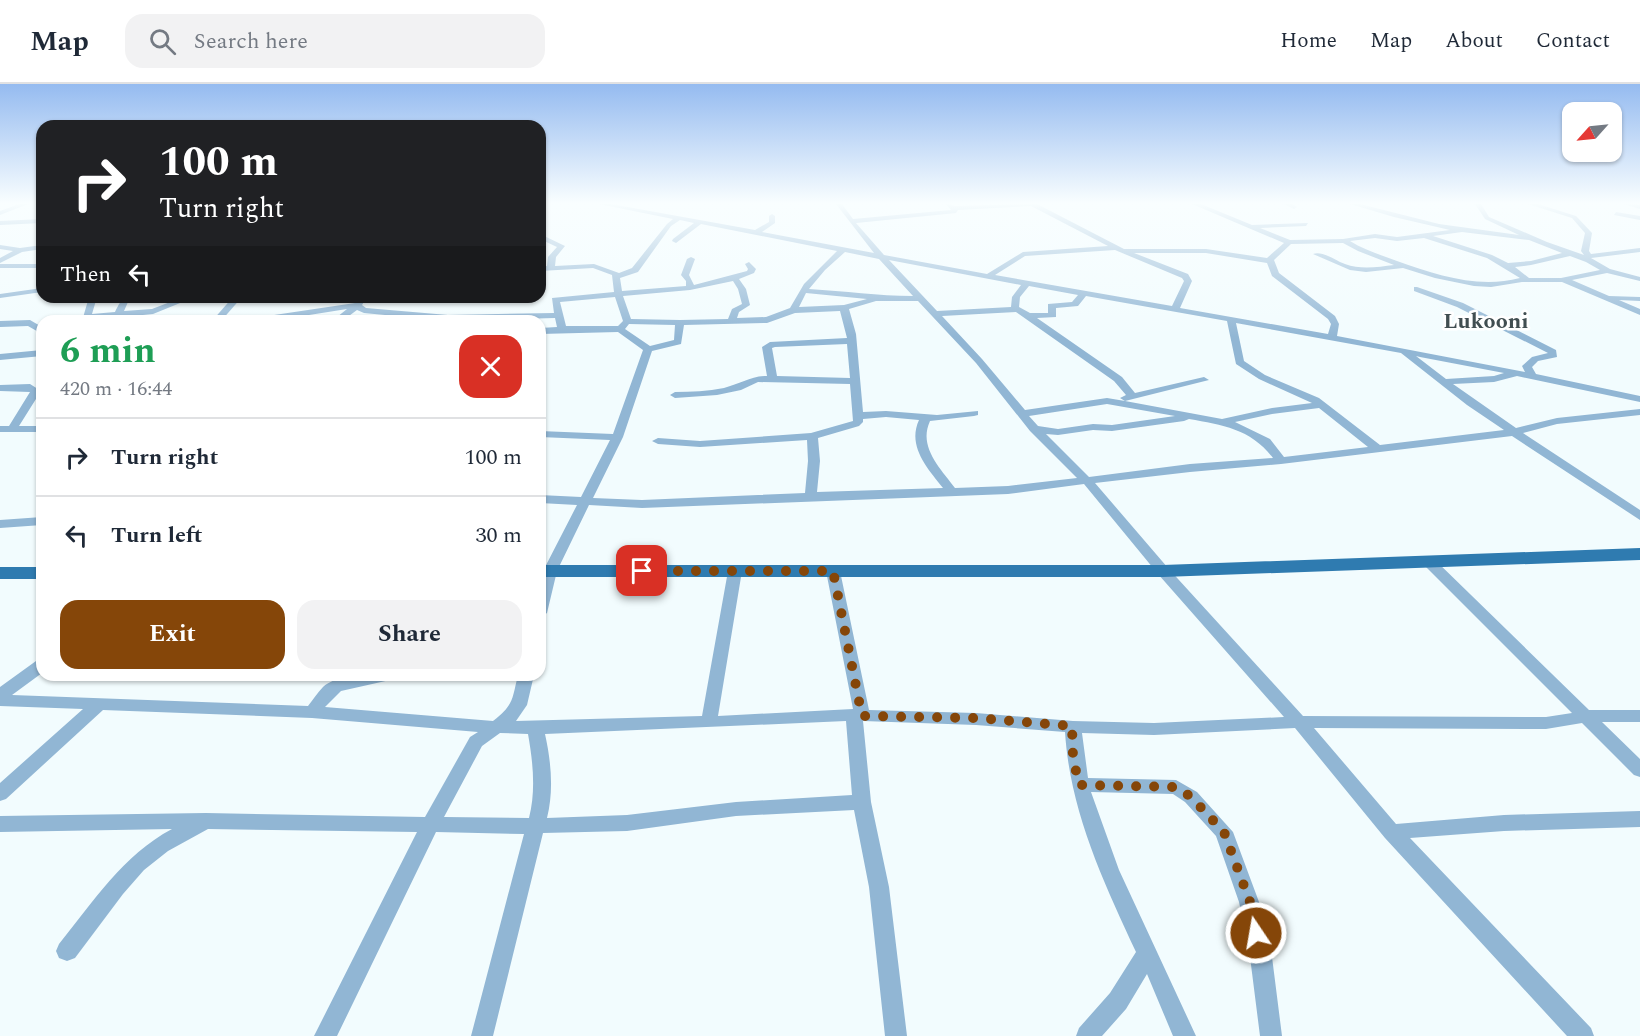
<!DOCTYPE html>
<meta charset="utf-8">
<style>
body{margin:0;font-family:Spectral,serif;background:#f2f2f3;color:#1f2937;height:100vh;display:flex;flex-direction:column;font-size:22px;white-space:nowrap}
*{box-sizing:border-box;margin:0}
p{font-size:20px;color:#747a83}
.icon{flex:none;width:33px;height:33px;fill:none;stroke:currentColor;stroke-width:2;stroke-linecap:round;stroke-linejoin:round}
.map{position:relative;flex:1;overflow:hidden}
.drawer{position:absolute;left:36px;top:231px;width:510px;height:366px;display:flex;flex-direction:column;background:#fff;border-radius:18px;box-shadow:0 2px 4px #0004}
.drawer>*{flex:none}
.banner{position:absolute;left:36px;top:36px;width:510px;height:183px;border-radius:18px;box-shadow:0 2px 4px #0004;background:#202124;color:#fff;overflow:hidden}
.needle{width:39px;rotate:243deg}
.buttons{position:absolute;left:1562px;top:18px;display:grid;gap:12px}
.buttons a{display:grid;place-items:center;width:60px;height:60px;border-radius:12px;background:#fff;box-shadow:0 2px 4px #0004;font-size:30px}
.pin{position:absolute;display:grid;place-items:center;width:51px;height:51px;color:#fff;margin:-26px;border-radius:12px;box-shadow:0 3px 9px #0006}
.me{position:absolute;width:66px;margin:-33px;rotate:348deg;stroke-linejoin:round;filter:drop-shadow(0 0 4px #0008)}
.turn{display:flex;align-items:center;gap:21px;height:126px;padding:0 24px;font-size:27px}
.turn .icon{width:78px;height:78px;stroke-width:2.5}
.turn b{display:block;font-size:42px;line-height:51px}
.then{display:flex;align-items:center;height:57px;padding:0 24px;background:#0003;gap:12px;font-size:22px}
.round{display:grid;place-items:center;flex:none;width:63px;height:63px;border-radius:18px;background:#f2f2f3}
.overview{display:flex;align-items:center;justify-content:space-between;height:102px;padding:0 24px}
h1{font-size:36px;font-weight:700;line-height:45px;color:#1e9e55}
.primary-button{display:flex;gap:12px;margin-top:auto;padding:12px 24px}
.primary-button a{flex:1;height:69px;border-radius:18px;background:#854609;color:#fff;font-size:24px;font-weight:700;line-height:69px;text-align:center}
.primary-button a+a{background:#f2f2f3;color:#1f2937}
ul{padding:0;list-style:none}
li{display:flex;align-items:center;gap:18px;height:78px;padding:0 24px;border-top:2px solid #e0e1e3}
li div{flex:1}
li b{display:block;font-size:22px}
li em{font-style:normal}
header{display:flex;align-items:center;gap:36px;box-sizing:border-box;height:84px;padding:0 30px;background:#fff;border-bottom:2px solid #e0e1e3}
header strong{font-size:28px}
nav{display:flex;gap:33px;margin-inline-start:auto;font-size:21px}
.search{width:420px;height:54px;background:#f2f2f3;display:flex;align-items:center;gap:15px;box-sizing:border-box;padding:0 21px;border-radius:18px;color:#747a83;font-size:22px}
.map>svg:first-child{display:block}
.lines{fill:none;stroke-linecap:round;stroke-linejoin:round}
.street{fill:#91b6d4;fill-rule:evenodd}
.primary{fill:#2f7bb0;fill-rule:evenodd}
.route{stroke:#854609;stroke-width:10;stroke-dasharray:0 18}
.labels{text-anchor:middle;stroke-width:5;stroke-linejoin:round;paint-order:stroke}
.far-quarter-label{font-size:22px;font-weight:bold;fill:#414e51;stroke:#fff}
</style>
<header>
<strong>Map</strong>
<div class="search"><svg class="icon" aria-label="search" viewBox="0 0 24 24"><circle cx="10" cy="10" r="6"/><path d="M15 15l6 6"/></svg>Search here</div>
<nav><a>Home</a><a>Map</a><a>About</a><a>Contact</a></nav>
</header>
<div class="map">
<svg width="1640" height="952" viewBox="0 0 1640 952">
<rect width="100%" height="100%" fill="#f2fcfe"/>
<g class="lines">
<path class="street" d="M19,120h9l-28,11v-4z
M599,120h12l144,26 14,-8v-6l3,-2 3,2v7l-13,9 112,21 -38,-49h6l11,15 98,-9 -5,-6 9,2 82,-2 87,45h82l61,9 17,-15 -92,-39h9l51,21 56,-2 -2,3 -46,2 30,12 53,-1 32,-5 22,3 53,-7 -56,-13 -44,-13h10l79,20 80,11 -34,-16 -10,-15h6l8,13 58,25 37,13 -3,-4 4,-18 -13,-15 -44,-14h10l38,12 16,17 -3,18 2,3 49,-6v4l-49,6 19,11 30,8v4l-33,-8 -35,7 37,16 31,1v4l-21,-1 21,9v6l-78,-33h-40l-31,5 -17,-1 -39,-8 -32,-10 -37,4 -16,-2 -37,-16c9,-4 23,7 32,10 16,6 33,3 49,1l-36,-14 -15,-8 -52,1 -17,16 5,13 56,43 4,8 -2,12 188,36 -3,-6 10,-9 16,-4 -91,-46 -43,-16v-4h3l46,16 93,47 1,7 -19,4 -6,6 4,7 104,22v6l-123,-26 -23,6 -41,2 63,44 41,-10 83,-9v6l-83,9 -34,9 117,77v10l-128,-84 -231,28 -91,8 -95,11 73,85 135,148 243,1 26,-4 -149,-149 -2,-3 2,-3h10l156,152h51v12h-38l38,37v18l-6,-2 -52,-52 -36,6 -232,-1 82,96 108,-9 136,-4v16l-136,4 -94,7 181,190 3,8h-27l-182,-198 -90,-110 -141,7 -72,-2 6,45 88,2 21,12 36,40 26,70 12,47 11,87h-22l-11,-87 -10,-47 -23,-66 -31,-34 -12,-8 -82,-2 28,78 77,166h-23l-26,-62 -21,35 -24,27h-26l3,-8 31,-35 26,-41c-33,-71 -66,-141 -71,-220l-89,-7 -113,-4 8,81 18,85 18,149h-22l-16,-149 -15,-77 -118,6 -109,15 -84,2 -50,203h-22l53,-202 -88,-2 -99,204h-23l103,-204 -209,-3 -40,22 -24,19 -21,24 -48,64 -8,3 -8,-3 -3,-7 3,-7c34,-42 64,-89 113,-115l-172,3v-16l206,-3 219,4 45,-80 8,-5 -166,-14 -209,-8 -97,89 -6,2v-18l83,-74 -83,-3v-19l36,-26 6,-1v13l-30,22 296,11c5,-6 9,-13 15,-19 16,-15 55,-12 75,-12l-2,4 -6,1 -49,11 -16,16 168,14c21,-16 19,-22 25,-46h16l-7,30 -11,16 186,-5 26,-145 7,-4 7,4 -24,145 135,-7 -27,-138 7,-4 7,4 29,139 107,3 97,8 81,2 130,-6 -126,-143 -74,-90 -76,10 -366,14 -53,-3 -32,66 -10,42 -7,5v-34l3,-13 34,-66 -37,-2v-8l41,2 29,-57 -70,-3v-6l73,3 30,-84 -25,-18 -78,2v-6l17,-1 -2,-9 -107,3 -84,-8 -7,-3 -15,11h-10l15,-12 -76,12h-21l4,-3 101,-15 4,-6h8l-5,8 4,3 82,7 106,-2 -2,-15 62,-6 -2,-17 -19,-7 -53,3v-4l7,-1 1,-9 9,-10 -17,-8v-5l25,12 -9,11 -1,9 39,-2 25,9 13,-5 35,-44 6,-5zM1031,122l77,40 -85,6 -36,22 -103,-19 -28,-32 100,-10 2,-3zM680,136l14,3 -21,16 -1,2 4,2 25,-19 136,27 -33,33 -14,24 -24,9 -29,1 2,-6 11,-7 -4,-16 -7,-10 15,-6 2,-4 -7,-7 -4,2 3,5 -1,2 -53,14 -5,-10 6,-16 -4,-2 -4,2 -6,16 5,6v5l-64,5 -2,-13 18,-6 33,-46zM1462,148l67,8 33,13 -31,8 -23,2 -16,-8 -59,-19zM1375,154l22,3 27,-3 63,20 33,20c-42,11 -83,-3 -123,-17 -16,-6 -33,-11 -47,-20zM1115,166l67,28 2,3 -12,25 -177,-31 30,-19zM845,168l34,7 34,37c-35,0 -68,-5 -104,-7l16,-19zM1134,169h72l61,10 5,13 56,43 3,5 -3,10 -148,-26 12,-27 -4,-7zM1570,172l16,6 14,8 -39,8h-32l-14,-11 16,-2zM889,176l132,25 -9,12 -1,10 -74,4zM733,197l5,8 4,15 -10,5 -4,10 -48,1 -49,-1 -8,-23 67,-6zM1029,202l49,9 -6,7 -24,2v9h-18l-11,-6 1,-10zM806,209l61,6 -23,6 -45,2zM1086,212l141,25 9,43 23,15 53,24 -40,5 -50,11 -97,-18 84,-21 -5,-3 -69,16 -13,-16 -85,-59 19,-1v-9l22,-2zM615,213l8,24 -5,5h-52l-6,-24zM876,217h42l58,62 54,68 47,47 -69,8 -53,2c-15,-20 -37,-41 -25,-67l44,-5 4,-1v-4l-41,4 -51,-4 -23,1 -7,-78 -7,-25zM840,227l7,27 -77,4 -8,5 5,29c-16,0 -27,8 -43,12 -16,3 -33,4 -49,4l-5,3 5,3 42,-3 24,-5 17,-8 92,2 3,37 -42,12 -111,8 -42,-3 -6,3 6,3 42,3 107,-7 1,21 -3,32 -163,7 -49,-2 30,-61 29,-86 29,-7 3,-19 83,-2 28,-10zM1016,228l98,69 12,14 -6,3 5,3 -18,-3 -82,12 -43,-51 -40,-43zM1236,239l165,30 66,52 37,25 -124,15 -61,-47 -54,-23 -21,-14zM629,240l46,1 -1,15 -24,6 -25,-17zM847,260l3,34 -73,-2 -5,-28 3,-1zM1416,272l4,1 84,16 -10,3 -48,3zM1107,320l68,12 -63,9 -19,-1 -35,5 -20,-3 -9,-10zM1319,324l49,39 -84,10 -14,-18 -35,-17 37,-8zM886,333l33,3c-12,26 8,48 24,68l-126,4 3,-31 -2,-23 41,-12 4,-4v-3zM1189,335c34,6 62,10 84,39l-83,6 -101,13 -43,-43 12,1 35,-5 19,1 72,-10zM846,637l6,74 -116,7 -109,13 -80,3c7,-28 4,-57 -2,-84zM500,649l28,1c5,28 8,57 1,84l-85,-1 38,-71z
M1284,120h8l5,3 -3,2z
M1626,120l14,1v4l-13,-4z
M1616,128l24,4v4l-26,-5z
M42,135v4l-42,2v-4z
M0,161l20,3 22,-3v4l-20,3 -22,11v-5l13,-7 -13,-2z
M0,180h42v4h-42z
M42,204v4l-42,6v-4z
M89,213h8l-5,17 23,-2c6,-12 7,-15 21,-15l-8,5 -4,9 28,-2 31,-12h12l-42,17 -71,7z
M233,213h9l-21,24h-9z
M0,237l30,-1 12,7v7l-14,-8 -28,1z
M42,266v6l-42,4v-6z
M30,300l11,7 -22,35h23v6h-42v-6h9l21,-34 -30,-1v-6z
M42,433v8l-42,3v-8z"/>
<path class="primary" d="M1640,464v12l-477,17h-623v-12h623z
M0,483h42v12h-42z"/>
</g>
<linearGradient id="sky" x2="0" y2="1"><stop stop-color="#95bbf0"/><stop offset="0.47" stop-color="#f9feff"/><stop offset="1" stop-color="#f9feff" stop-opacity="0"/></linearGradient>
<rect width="1640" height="253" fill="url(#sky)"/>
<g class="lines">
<path class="route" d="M642,487h191l29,145 114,2 96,8 1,31 6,28 97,2 15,10 33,35 26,70 6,31"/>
</g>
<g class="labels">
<g class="far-quarter-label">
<text x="1486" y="244">Lukooni</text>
</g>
</g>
</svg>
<div class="buttons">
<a><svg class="needle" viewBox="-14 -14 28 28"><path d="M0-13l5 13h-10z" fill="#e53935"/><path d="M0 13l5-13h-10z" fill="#747a83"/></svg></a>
</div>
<div class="pin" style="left:642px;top:487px;background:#d93025"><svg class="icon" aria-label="arrive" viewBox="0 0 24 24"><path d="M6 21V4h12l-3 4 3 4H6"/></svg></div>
<svg class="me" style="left:1256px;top:849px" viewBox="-20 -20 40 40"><circle r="17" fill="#854609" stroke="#fff" stroke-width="3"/><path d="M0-11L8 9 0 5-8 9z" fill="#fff"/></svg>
<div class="banner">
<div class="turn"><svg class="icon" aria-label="right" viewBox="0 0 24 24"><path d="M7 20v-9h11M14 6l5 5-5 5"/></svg><div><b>100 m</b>Turn right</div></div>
<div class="then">Then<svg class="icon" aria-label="left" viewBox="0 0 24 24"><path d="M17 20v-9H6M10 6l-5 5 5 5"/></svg></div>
</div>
<section class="drawer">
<div class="overview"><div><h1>6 min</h1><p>420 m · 16:44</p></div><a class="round" style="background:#d93025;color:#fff"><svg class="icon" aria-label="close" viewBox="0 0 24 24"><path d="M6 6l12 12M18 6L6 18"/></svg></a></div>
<ul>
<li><svg class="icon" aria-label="right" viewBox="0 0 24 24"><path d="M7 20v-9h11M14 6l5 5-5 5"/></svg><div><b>Turn right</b></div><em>100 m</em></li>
<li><svg class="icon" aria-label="left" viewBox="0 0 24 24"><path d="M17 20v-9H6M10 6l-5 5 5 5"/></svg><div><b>Turn left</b></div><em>30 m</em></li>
</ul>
<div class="primary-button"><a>Exit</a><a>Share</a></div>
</section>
</div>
